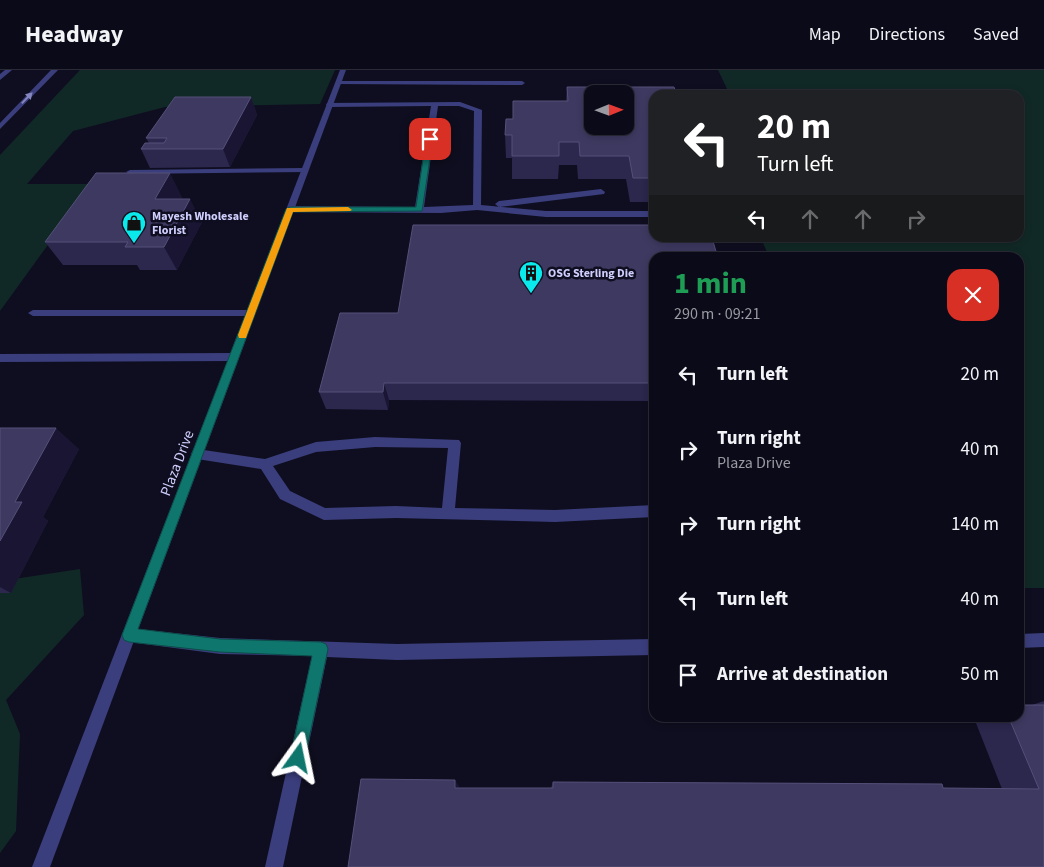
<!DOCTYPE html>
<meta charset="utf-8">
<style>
body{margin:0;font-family:"Source Sans 3",sans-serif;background:#141321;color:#f1f3f6;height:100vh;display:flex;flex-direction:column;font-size:19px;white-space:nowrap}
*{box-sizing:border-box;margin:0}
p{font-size:16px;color:#9a9aa2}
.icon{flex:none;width:28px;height:28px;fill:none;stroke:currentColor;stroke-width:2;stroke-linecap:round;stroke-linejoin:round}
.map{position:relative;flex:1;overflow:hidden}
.drawer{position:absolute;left:649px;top:182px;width:375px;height:470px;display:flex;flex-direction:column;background:#0b0a18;border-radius:15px;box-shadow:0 2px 8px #0003,0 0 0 1px #2b2b37}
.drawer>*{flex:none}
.top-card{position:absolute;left:649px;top:20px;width:375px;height:152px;border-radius:15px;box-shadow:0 2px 8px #0003,0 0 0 1px #2b2b37;background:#202124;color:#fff;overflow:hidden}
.needle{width:32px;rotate:89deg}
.tools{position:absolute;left:584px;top:15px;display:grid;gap:10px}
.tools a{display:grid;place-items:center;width:50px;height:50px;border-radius:10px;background:#0b0a18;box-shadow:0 2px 8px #0003,0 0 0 1px #2b2b37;font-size:25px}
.pin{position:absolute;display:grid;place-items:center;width:42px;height:42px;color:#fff;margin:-21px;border-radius:10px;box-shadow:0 2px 8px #0006}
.me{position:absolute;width:55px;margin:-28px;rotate:12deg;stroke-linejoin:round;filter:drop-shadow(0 0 4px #0008)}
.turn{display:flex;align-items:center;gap:18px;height:105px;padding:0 25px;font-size:22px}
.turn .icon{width:65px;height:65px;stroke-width:2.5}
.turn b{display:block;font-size:35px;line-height:42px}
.lanes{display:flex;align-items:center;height:48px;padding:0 25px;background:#0003;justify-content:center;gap:25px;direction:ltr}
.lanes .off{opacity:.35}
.round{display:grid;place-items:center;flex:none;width:52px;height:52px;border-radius:15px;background:#141321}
.head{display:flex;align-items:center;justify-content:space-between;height:85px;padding:0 25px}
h1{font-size:30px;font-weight:700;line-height:38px;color:#1e9e55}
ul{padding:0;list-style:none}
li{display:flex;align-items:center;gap:15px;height:75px;padding:0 25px}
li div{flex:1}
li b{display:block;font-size:19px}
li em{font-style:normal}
header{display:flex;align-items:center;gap:30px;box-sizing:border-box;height:70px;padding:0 25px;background:#0b0a18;border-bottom:1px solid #2b2b37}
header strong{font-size:24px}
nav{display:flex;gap:28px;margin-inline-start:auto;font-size:18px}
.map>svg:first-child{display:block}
.green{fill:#112926}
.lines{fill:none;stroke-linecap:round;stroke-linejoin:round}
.lane{fill:#3b3e7d;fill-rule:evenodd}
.street{fill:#3b3e7d;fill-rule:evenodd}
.wall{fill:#2b274d}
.shaded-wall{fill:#191533}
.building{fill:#3d3960;stroke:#545079;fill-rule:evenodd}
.oneway{fill:#8586bd}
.route{fill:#0f766e;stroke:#0a4d48}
.slow{fill:#f59e0b}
.labels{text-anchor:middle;stroke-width:5;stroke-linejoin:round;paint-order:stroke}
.far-poi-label{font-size:12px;font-weight:bold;fill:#cfcefd;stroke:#0f0e20;text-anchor:start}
.street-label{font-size:15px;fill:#cfcefd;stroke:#0f0e20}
</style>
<header>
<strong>Headway</strong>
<nav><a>Map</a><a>Directions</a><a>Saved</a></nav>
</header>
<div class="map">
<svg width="1044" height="797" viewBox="0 0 1044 797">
<rect width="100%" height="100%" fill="#0f0e20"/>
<path class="green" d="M80,0h255l-15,34 -155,3 -92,24 -46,53h65l-92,127v-156z
M718,0h326v518h-25v-330l-250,-1 -8,-19h258v-143h-289z
M80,499l4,46 -78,85 14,34 -4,97 -16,22v-265l14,-9z"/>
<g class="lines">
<path class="lane" d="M5,0h7l-12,10v-6z
M51,0h7l-58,59v-6z
M338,11h184l3,2 -3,2 -186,-1v-2z
M460,32l22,8 -1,95 65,6h108v6h-108l-69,-7 -36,3 -151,-1 -4,-3 4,-3 125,1 16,-101 -101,1 -4,-2 1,-2zM438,36h21l15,5 -1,94 -49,2z
M305,98h3v4l-178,2 -4,-2 4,-2z
M601,119l4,3 -1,2 -105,13 -4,-3 4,-3z
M33,240h218l5,3 -5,3h-218l-5,-3z
M234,283l5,4 -5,4 -234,1v-8z
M375,367l84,3 2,3 -6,65 100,2 99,-5v12l-99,5 -159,-4 -72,2 -44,-21 -19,-30 -64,-10 -4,-1 -2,-4 2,-4 4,-1 68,10 51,-17zM375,377l73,1 -6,60 -46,-2 -71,2 -35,-17 -17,-25 43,-14z
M129,558l91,10 177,6 257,-5v16l-257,5 -70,-3 -44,210h-18l47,-211 -92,-2 -91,-12 -5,-2 -2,-5 2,-5z
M1044,563v14l-25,1v-14z"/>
<path class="street" d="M340,0h6l-296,797h-18z"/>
</g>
<path class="wall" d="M567,17l87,8v107h-24l-4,-23h-48l-1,-14h-18l-1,14h-46v-21h-6l-1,-23 8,-16 53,-18z
M251,27l6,18 -27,52 -80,1 -9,-19 8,-6 -3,-5z
M182,127l-1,2 21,23 -25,48h-37l-3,-5h-74l-18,-23z
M654,188v143l-265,-1 -1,10 -62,-1 -7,-17 79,-79z
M0,358l79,21 -36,68 5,4 -37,72h-11z
M1044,631v166l-683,-88 98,7v2h92l2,-6 449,7 -28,-71h45l13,-13z"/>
<path class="shaded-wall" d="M251,27l6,18 -27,52 -7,-18z
M170,103l12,24 -14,25 -13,-23z
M190,129l12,23 -25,48 -13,-23z
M384,313l5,17 -1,10 -5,-18z
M56,358l23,21 -36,68 5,4 -37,72 -11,-6v-46l15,-39z
M455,710l4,6v7l-4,-5z"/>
<path class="building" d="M567,17h107l2,6h56l1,2h-79v83h-21l-4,-22h-49l-1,-14h-20v14h-47v-21h-7l1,-16h7v-18h55zM592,24h33v32h-33z
M175,27h76l-28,52h-82l4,-6h19l3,-5h-21z
M96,103h74l-15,26h35l-26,48h-39l3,-5h-83z
M413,155h241v13h58l6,20h-64v125h-270l-1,9h-64l21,-79h58z
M0,358h56l-41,74h7l-22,39z
M1019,635h25v162h-696l13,-88 94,1v8h98v-6l389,2 1,4 96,1 -30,-71h10z"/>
<defs><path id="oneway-solid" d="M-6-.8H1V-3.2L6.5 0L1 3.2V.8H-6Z" transform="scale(1.25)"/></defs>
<use class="oneway" href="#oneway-solid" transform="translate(27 28) rotate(-46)"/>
<path class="route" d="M430,67l3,2 -11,72 -129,1 -155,417 82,10 101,3 5,2 2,5 -23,109 -2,5 -5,3 -6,-3 -2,-5 22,-102 -92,-4 -91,-10 -5,-2 -2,-5 164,-426 4,-2h126l10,-68z"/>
<path class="slow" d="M348,137l4,3 -2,1 -57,1 -46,123 -1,3h-7l-1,-3 49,-127z"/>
<defs>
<g id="shop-pin" transform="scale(1.25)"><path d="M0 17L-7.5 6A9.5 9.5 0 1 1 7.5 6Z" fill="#0aeaed" stroke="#0f0e20"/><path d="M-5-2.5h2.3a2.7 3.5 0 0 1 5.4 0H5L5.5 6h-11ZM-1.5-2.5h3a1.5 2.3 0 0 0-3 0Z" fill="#111"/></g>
<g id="building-pin" transform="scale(1.25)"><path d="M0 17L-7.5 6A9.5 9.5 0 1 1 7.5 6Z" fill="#0aeaed" stroke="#0f0e20"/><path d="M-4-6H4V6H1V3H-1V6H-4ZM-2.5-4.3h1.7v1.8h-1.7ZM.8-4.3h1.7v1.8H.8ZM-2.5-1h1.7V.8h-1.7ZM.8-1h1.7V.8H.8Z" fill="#111"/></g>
</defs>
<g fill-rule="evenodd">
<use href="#shop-pin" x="134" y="153"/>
<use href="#building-pin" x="531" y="203"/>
</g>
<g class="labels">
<g class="far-poi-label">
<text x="152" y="150">Mayesh Wholesale<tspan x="152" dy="14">Florist</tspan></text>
<text x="548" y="207">OSG Sterling Die</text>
</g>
<g class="street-label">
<text transform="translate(177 393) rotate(-69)" y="5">Plaza Drive</text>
</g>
</g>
</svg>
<div class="tools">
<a><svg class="needle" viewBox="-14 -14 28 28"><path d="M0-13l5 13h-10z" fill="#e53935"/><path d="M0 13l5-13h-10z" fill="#9a9aa2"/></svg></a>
</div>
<div class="pin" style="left:430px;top:69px;background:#d93025"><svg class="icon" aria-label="arrive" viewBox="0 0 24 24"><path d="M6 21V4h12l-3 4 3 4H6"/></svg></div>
<svg class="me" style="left:298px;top:688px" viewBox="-20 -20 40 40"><path d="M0-17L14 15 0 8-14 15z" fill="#0f766e" stroke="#fff" stroke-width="4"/></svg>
<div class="top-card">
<div class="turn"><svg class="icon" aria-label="left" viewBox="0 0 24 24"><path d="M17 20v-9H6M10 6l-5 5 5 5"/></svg><div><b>20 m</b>Turn left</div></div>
<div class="lanes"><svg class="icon" aria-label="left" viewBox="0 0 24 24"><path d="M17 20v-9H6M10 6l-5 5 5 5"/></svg><svg class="icon off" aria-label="ahead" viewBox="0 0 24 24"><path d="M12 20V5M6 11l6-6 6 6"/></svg><svg class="icon off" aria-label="ahead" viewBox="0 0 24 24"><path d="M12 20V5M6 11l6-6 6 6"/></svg><svg class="icon off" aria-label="right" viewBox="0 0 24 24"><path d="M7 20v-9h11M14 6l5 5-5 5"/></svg></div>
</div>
<section class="drawer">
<div class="head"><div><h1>1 min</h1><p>290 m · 09:21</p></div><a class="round" style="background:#d93025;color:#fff"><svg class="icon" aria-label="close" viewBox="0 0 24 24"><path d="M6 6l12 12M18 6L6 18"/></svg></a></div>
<ul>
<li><svg class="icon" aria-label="left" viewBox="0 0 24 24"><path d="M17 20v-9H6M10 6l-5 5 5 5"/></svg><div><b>Turn left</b></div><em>20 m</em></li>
<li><svg class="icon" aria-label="right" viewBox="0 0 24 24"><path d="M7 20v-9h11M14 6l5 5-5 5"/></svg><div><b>Turn right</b><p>Plaza Drive</p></div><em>40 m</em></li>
<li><svg class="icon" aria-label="right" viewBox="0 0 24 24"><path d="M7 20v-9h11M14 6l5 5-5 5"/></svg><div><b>Turn right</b></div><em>140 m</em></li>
<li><svg class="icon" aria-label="left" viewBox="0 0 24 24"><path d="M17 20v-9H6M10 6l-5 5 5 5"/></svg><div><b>Turn left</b></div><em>40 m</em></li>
<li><svg class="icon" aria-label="arrive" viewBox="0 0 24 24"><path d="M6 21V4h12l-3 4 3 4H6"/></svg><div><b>Arrive at destination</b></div><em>50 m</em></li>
</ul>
</section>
</div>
